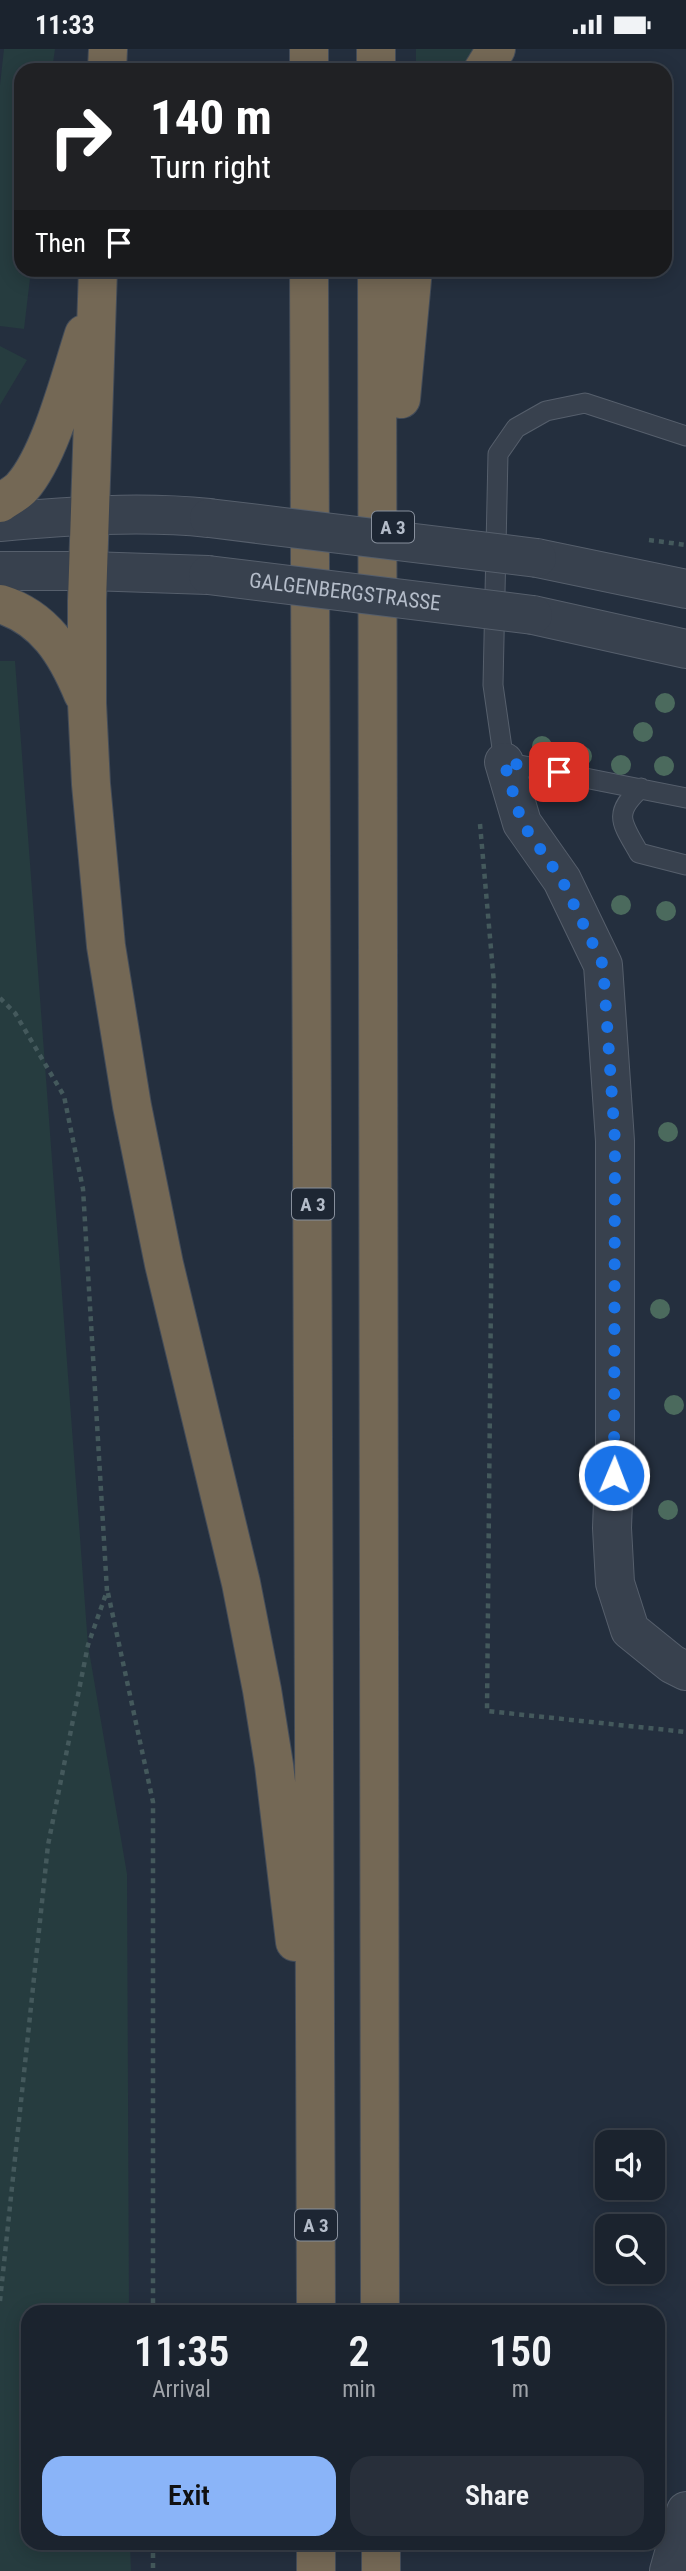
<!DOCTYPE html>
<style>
body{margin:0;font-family:"Roboto Condensed",sans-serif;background:#282f3a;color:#f1f3f6;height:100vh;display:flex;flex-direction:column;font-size:26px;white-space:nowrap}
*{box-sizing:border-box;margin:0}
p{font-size:23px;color:#a0a4aa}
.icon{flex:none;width:38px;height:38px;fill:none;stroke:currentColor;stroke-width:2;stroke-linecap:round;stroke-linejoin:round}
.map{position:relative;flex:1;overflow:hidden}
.side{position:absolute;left:21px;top:2256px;width:644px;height:245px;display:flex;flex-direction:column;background:#1b232e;border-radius:21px;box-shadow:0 4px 18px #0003,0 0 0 2px #39404a}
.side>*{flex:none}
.hud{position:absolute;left:14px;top:14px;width:658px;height:214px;border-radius:21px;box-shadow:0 4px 18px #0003,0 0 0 2px #39404a;background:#202124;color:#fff;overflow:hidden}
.controls{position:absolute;left:595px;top:2081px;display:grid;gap:14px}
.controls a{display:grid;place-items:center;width:70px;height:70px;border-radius:14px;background:#1b232e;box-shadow:0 4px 18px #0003,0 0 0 2px #39404a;font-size:35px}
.pin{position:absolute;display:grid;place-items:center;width:60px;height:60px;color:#fff;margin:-30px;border-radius:14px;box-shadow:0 4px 10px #0006}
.me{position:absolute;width:77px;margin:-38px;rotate:1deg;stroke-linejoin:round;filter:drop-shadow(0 0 5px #0008)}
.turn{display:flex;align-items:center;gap:24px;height:147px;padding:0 21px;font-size:32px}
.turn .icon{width:91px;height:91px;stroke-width:2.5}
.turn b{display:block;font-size:49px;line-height:60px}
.then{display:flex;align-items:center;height:66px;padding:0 21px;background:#0003;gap:14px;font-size:26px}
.eta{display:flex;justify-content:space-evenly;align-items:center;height:119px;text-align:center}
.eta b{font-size:42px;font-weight:600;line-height:49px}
.button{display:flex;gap:14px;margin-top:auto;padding:14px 21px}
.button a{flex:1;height:80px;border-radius:21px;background:#8ab4f8;color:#111;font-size:28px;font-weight:600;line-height:80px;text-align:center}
.button a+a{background:#282f3a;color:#f1f3f6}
.status{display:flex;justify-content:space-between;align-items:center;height:49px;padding:0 35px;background:#1b232e;direction:ltr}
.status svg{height:19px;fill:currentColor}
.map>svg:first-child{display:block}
.green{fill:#263c3f}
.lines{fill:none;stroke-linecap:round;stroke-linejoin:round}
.service-casing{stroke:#565f6c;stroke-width:21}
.minor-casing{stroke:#565f6c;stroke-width:40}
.tertiary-casing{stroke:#565f6c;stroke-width:40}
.motorway-casing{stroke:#434c59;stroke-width:40}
.path{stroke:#44595c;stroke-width:4.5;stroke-dasharray:5 5;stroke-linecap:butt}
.service{stroke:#38414e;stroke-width:19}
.minor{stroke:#38414e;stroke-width:38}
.tertiary{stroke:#38414e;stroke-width:38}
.motorway{stroke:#746855;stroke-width:38}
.tertiary-bridge-casing{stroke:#565f6c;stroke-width:40;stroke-linecap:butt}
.tertiary-bridge{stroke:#38414e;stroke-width:38}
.tree{fill:#4b6a5d}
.route{stroke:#1a73e8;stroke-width:12;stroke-dasharray:0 21.6}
.labels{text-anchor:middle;stroke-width:6;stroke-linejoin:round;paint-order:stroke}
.shield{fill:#1d2633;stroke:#878f9c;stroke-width:2}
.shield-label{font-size:19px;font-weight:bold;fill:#b4bcc9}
.street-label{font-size:21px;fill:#b4bcc9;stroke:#1d2633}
</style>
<div class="status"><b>11:33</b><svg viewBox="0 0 49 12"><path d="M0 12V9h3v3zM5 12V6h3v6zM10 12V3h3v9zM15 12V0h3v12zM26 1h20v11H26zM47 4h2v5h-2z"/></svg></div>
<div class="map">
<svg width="686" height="2522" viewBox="0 0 686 2522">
<rect width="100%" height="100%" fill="#242f3e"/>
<path class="green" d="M4,0h51l-3,21h-31v199l10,1 -7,59 -24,-3v-241z
M416,0h67l-16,21h-51z
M0,297l27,14 -27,45z
M0,612h15l73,984 39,229 2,438h-101v231h102l1,28h-131z"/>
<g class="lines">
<g class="service-casing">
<path id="service" d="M686,387l-101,-33 -39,8 -30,17 -18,26 -5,231 11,77 182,36
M641,739c-29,26 -19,35 -2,65l47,12"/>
</g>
<g class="minor-casing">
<path id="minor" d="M504,713l18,61 40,57 41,85 12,176v307l-3,80 3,55 15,47 42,34 14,7"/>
</g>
<g class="tertiary-casing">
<path id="tertiary" d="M0,473c70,-6 140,-11 209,-4
M537,509l149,31
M0,522h89l119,4
M533,566l153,34
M669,2522l17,-60"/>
</g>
<g class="motorway-casing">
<path id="motorway" d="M309,0v21
M376,0v21
M107,21l1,-21
M483,21l13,-21
M98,220l-11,332v102l4,81 15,162 26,160 32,158 77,319 21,107 12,75 21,177
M309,220l7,2043
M377,220l3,2043
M401,350l12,-130
M0,454c7,-5 17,-10 22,-16 29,-33 48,-110 62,-153
M0,555c45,14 66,49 83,90
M381,2494v28
M316,2522v-28"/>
</g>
<path class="path" d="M649,491l37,5
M480,775l14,159 -7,728 199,21
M0,949l15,15 49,83 19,93 24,402 -19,54 -40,200 -48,456
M108,1544l45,209v510
M153,2494v28"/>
<use href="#service" class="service"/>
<use href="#minor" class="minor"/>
<use href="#tertiary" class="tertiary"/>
<use href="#motorway" class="motorway"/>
<g class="tertiary-bridge-casing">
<g id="tertiary-bridge">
<path d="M209,469l328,40"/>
<path id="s1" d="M208,526l325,40"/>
</g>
</g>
<use href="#tertiary-bridge" class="tertiary-bridge"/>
</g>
<g class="tree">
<circle cx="665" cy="654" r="10"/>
<circle cx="643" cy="683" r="10"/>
<circle cx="542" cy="697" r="10"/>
<circle cx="582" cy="707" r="10"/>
<circle cx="621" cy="716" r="10"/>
<circle cx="664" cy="717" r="10"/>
<circle cx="621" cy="856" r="10"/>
<circle cx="666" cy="862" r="10"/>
<circle cx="668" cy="1083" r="10"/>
<circle cx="660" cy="1260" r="10"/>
<circle cx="674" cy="1356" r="10"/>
<circle cx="668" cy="1461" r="10"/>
</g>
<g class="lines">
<path class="route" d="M559,723l-55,-10 18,61 40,57 41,85 12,176 -1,334"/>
</g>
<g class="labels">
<g class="shield">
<rect x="372" y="462.5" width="42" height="31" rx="5"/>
<rect x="292" y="1139.5" width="42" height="31" rx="5"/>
<rect x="295" y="2160.5" width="42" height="31" rx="5"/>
</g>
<g class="shield-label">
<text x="393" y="485">A 3</text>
<text x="313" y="1162">A 3</text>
<text x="316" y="2183">A 3</text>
</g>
<g class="street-label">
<text dy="7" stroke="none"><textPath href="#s1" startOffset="138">GALGENBERGSTRASSE</textPath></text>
</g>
</g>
</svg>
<div class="controls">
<a><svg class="icon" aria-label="sound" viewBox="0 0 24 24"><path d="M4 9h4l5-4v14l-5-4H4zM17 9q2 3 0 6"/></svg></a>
<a><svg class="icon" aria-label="search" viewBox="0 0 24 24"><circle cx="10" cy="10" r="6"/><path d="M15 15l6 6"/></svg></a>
</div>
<div class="pin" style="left:559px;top:723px;background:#d93025"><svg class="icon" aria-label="arrive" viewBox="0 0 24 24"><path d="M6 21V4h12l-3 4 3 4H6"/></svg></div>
<svg class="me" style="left:614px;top:1426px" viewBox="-20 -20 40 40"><circle r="17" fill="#1a73e8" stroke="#fff" stroke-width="3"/><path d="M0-11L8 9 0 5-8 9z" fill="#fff"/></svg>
<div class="hud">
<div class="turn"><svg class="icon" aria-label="right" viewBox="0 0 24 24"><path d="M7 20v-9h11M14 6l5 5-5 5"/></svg><div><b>140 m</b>Turn right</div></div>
<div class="then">Then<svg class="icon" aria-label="arrive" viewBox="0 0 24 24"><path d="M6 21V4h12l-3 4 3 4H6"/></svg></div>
</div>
<section class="side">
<div class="eta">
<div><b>11:35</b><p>Arrival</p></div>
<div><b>2</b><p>min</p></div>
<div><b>150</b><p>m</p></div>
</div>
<div class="button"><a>Exit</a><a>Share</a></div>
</section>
</div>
